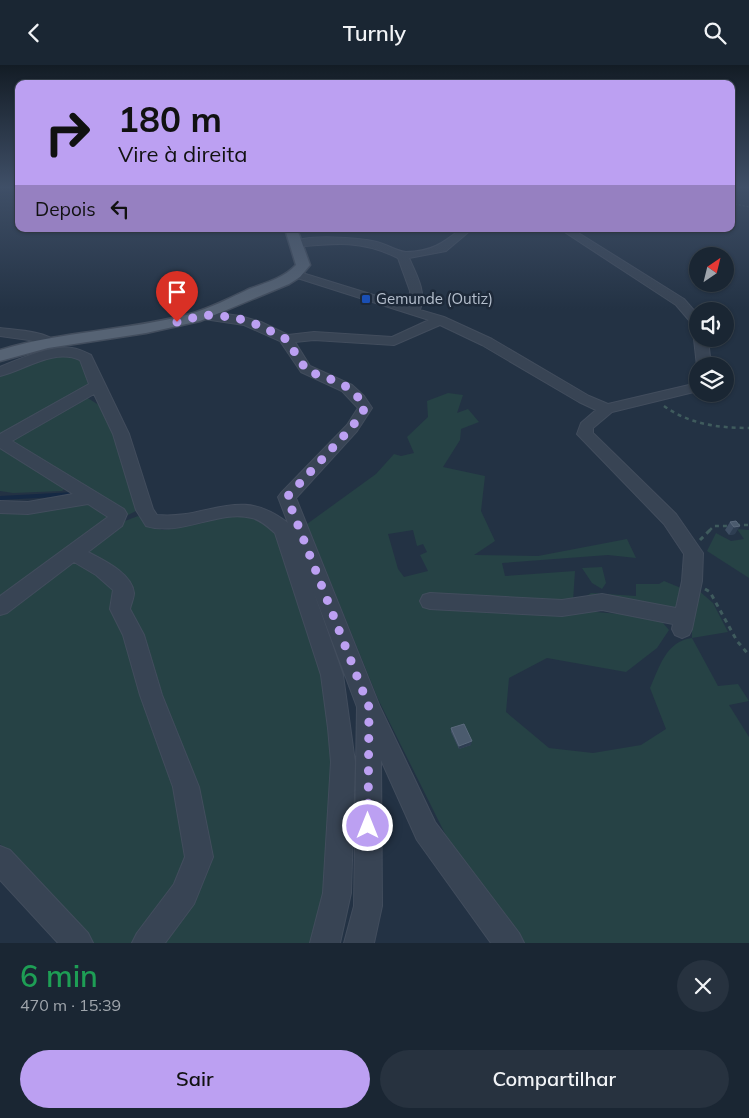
<!DOCTYPE html>
<html lang="pt">
<meta charset="utf-8">
<style>
body{margin:0;font-family:Mulish,sans-serif;background:#27323f;color:#f1f3f6;height:100vh;display:flex;flex-direction:column;font-size:19px;white-space:nowrap}
*{box-sizing:border-box;margin:0}
p{font-size:16px;color:#9fa5ac}
.icon{flex:none;width:28px;height:28px;fill:none;stroke:currentColor;stroke-width:2;stroke-linecap:round;stroke-linejoin:round}
.map{position:relative;height:878px;overflow:hidden}
.drawer{display:flex;flex-direction:column;background:#1a2633;flex:1}
.drawer>*{flex:none}
.guide{position:absolute;left:15px;top:15px;width:720px;height:152px;border-radius:10px;box-shadow:0 1px 4px #0004,0 0 0 1px #38434e;background:#bca0f2;color:#111;overflow:hidden}
.needle{width:32px;rotate:35deg}
.controls{position:absolute;left:689px;top:182px;display:grid;gap:10px}
.controls a{display:grid;place-items:center;width:45px;height:45px;border-radius:50%;background:#1a2633;box-shadow:0 1px 4px #0004,0 0 0 1px #38434e;font-size:25px}
.pin{position:absolute;display:grid;place-items:center;width:42px;height:42px;color:#fff;margin:-51px -21px;border-radius:50% 50% 50% 0;rotate:-45deg;box-shadow:0 0 5px #0007}
.pin .icon{rotate:45deg}
.me{position:absolute;width:55px;margin:-28px;rotate:0deg;stroke-linejoin:round;filter:drop-shadow(0 0 4px #0008)}
.turn{display:flex;align-items:center;gap:18px;height:105px;padding:0 20px;font-size:22px}
.turn .icon{width:65px;height:65px;stroke-width:2.5}
.turn b{display:block;font-size:35px;line-height:42px}
.then{display:flex;align-items:center;height:48px;padding:0 20px;background:#0003;gap:10px;font-size:19px}
.round{display:grid;place-items:center;flex:none;width:52px;height:52px;border-radius:26px;background:#27323f}
.headline{display:flex;align-items:center;justify-content:space-between;height:85px;padding:0 20px}
h1{font-size:30px;font-weight:600;line-height:38px;color:#1e9e55}
.action{display:flex;gap:10px;margin-top:auto;padding:10px 20px}
.action a{flex:1;height:58px;border-radius:30px;background:#bca0f2;color:#111;font-size:20px;font-weight:600;line-height:58px;text-align:center}
.action a+a{background:#27323f;color:#f1f3f6}
header{display:flex;justify-content:space-between;align-items:center;height:65px;padding:0 20px;background:#1a2633;font-size:22px;font-weight:600}
.map>svg:first-child{display:block}
.green{fill:#264245;fill-rule:evenodd}
.lines{fill:none;stroke-linecap:round;stroke-linejoin:round}
.stream{stroke:#152944;stroke-width:4}
.minor-casing{stroke:#424d5d;stroke-width:2}
.major-casing{stroke:#424d5d;stroke-width:3}
.path-far2{stroke:#3f5b5d;stroke-width:1;stroke-dasharray:2 2;stroke-linecap:butt}
.path-far1{stroke:#3f5b5d;stroke-width:2.5;stroke-dasharray:4 4;stroke-linecap:butt}
.path{stroke:#3f5b5d;stroke-width:3;stroke-dasharray:4.5 4.5;stroke-linecap:butt}
.minor{fill:#384454;fill-rule:evenodd}
.major{fill:#566374;fill-rule:evenodd}
.wall{fill:#3e4e63}
.shaded-wall{fill:#2e3e52}
.building{fill:#4b5b6e;stroke:#5b6a7d}
.route{stroke:#bca0f2;stroke-width:9;stroke-dasharray:0 16.2}
.transit-dot{fill:#1a4fb4;stroke:#1d2939;stroke-width:2}
.labels{text-anchor:middle;stroke-width:5;stroke-linejoin:round;paint-order:stroke}
.far-poi-label{font-size:15px;fill:#b5bfcd;stroke:#1d2939;text-anchor:start}
</style>
<header><svg class="icon" aria-label="back" viewBox="0 0 24 24"><path d="M15 5l-7 7 7 7"/></svg>Turnly<svg class="icon" aria-label="search" viewBox="0 0 24 24"><circle cx="10" cy="10" r="6"/><path d="M15 15l6 6"/></svg></header>
<div class="map">
<svg width="749" height="878" viewBox="0 0 749 878">
<rect width="100%" height="100%" fill="#233244"/>
<path class="green" d="M68,288l14,5 11,27 -93,55v-67l11,-5z
M448,328l15,2 -6,18 11,-4 11,13 -18,7 -1,11 -17,27 42,9 -4,35 14,30 -21,14 64,1 89,-17 9,19 -28,-3 -106,8 3,13 70,-5 -2,30 23,11 62,5 11,13 -12,18 -31,24 -79,-14 -38,20 -3,34 43,36 44,5 48,-8 25,-16 -16,-41c9,-20 16,-47 42,-50v-16l6,-32 15,13 15,29 -36,6 26,48 20,-2 11,17 -20,4 20,32v206h-225l-53,-57 -93,-187 -71,-175 69,-50 18,-20 7,2 13,-3 -7,-16 21,-20 -1,-16zM413,465l4,16 6,-2 4,8 -7,3 8,16 -24,6 -6,-8 -10,-35z
M83,330l19,12 8,9 32,92 -16,8 -123,-75z
M0,379l66,44 -4,3 -49,2 -13,-2z
M86,434l28,19 -114,87v-94z
M250,449l31,18 42,135 12,80 -12,196h-173l50,-68 -77,-264 7,-17 -51,-43 33,-25 26,-10 24,14 10,-1 18,-8z
M737,464l12,1v48l-42,-27 9,-18 15,8 13,-2z
M72,491l43,33 8,37 67,205 -4,45 -46,67h-47l-93,-99v-233z
M602,502l4,16 -4,6 -10,-6 -10,-15z
M664,516l17,7 1,15 -15,10 -82,-16 6,-4 45,3v-12h23z"/>
<g class="lines">
<path class="stream" d="M0,433l74,-4"/>
<g class="minor-casing">
<path id="minor" d="M461,164h11l-26,22 -37,7c7,16 18,34 11,52l24,7 48,22 97,57 19,8 81,-19 9,-4v10l-86,21 -19,16v5l83,81 27,39 -1,28 -10,48 -3,6 -7,3 -7,-3 -3,-6 1,-5 -71,-14 -40,6 -132,-7 -7,-2 -3,-6 3,-6 7,-2 132,7 40,-6 74,14 6,-27 2,-27 -20,-30 -87,-90 4,-11 15,-13 -17,-8 -97,-57 -42,-20 -46,20 -80,-5 -19,2 15,24 42,19 12,11 8,12 -15,23 -61,67 84,209 55,115 84,111 5,10h-33l-74,-103 -36,-80 1,146 -8,37h-30l10,-37 3,-199 -44,-117 30,85 12,87 -4,131 -11,50h-30l13,-50 8,-131 -3,-34 -7,-53 -46,-142c-7,-6 -14,-13 -23,-15 -34,-9 -70,19 -106,8l-10,-16 -23,-76 -19,-40 -82,47 112,68 3,5 -5,12 -34,26c15,8 44,21 46,41 0,5 -3,11 -4,16l14,26 18,60 37,92 14,70 -19,47 -29,39h-33l5,-10 37,-49 11,-27 -12,-70 -33,-92 -17,-60 -13,-26 3,-19 -17,-15 -22,-13 -67,51 -7,2v-19l108,-79 -20,-13 -60,10 -28,-1v-12l28,1 45,-8 -73,-46v-14l89,-50 -9,-24c-26,-12 -55,10 -80,16v-9c19,-8 52,-22 72,-19 7,1 13,4 19,7l38,79 24,75 4,6c52,5 81,-31 131,8l-10,-26 3,-4 66,-68 11,-17 -16,-17 -41,-19 -21,-31 -36,-16 -40,-6 -6,-4 6,-4 36,5 21,6 27,13 26,-3 78,5 37,-17 -138,-44 -2,-2 2,-2h8l110,34 1,-15 -12,-33c-36,-18 -63,-15 -102,-11l-5,-3c11,-11 70,-6 86,-2 9,2 21,10 29,10 25,0 37,-9 55,-23z
M560,164h12l112,70 14,16v12l-4,-1 -18,-21z
M0,263c14,2 46,3 56,14l-7,4 -20,-6 -29,-4z
M696,271l2,3h10l3,27h-14l-3,-27z
M0,781l10,4 78,83 5,10h-35l-58,-63z"/>
</g>
<g class="major-casing">
<path id="major" d="M285,164h12l13,36 -10,12 -11,7 -89,37 -54,12 -98,15 -48,13v-11c62,-19 127,-19 190,-36 21,-6 40,-16 59,-25 16,-6 35,-11 47,-24z"/>
</g>
<path class="path-far2" d="M731,138l18,4"/>
<path class="path-far1" d="M664,341c25,18 54,22 85,22
M736,460h13
M709,466l5,-5h17"/>
<path class="path" d="M700,475l10,-10
M705,524l5,3 27,49 12,14"/>
<use href="#minor" class="minor"/>
<use href="#major" class="major"/>
</g>
<path class="wall" d="M736,456l-1,13 -6,1 -4,-5 5,-8z
M451,663l20,17 -12,4 -8,-17z"/>
<path class="shaded-wall" d="M740,461l-5,8 -6,1 5,-8z
M472,676l-1,4 -12,4v-3z"/>
<path class="building" d="M736,456l4,5 -6,1 -4,-5z
M464,659l8,17 -13,5 -8,-18z"/>
<linearGradient id="sky" x2="0" y2="1"><stop stop-color="#131c25"/><stop offset="0.5" stop-color="#3f4f67"/><stop offset="1" stop-color="#3f4f67" stop-opacity="0"/></linearGradient>
<rect width="749" height="244" fill="url(#sky)"/>
<g class="lines">
<path class="route" d="M177,257l27,-7 30,2 27,9 25,13 21,32 21,7 19,9 13,12 5,9 -13,19 -65,70 82,210 -1,119"/>
</g>
<rect class="transit-dot" x="361" y="229" width="10" height="10" rx="2.5"/>
<g class="labels">
<g class="far-poi-label">
<text x="376" y="239">Gemunde (Outiz)</text>
</g>
</g>
</svg>
<div class="controls">
<a><svg class="needle" viewBox="-14 -14 28 28"><path d="M0-13l5 13h-10z" fill="#e53935"/><path d="M0 13l5-13h-10z" fill="#9fa5ac"/></svg></a>
<a><svg class="icon" aria-label="sound" viewBox="0 0 24 24"><path d="M4 9h4l5-4v14l-5-4H4zM17 9q2 3 0 6"/></svg></a>
<a><svg class="icon" aria-label="layers" viewBox="0 0 24 24"><path d="M12 4l9 5-9 5-9-5zM3 14l9 5 9-5"/></svg></a>
</div>
<div class="pin" style="left:177px;top:257px;background:#d93025"><svg class="icon" aria-label="arrive" viewBox="0 0 24 24"><path d="M6 21V4h12l-3 4 3 4H6"/></svg></div>
<svg class="me" style="left:368px;top:761px" viewBox="-20 -20 40 40"><circle r="17" fill="#bca0f2" stroke="#fff" stroke-width="3"/><path d="M0-11L8 9 0 5-8 9z" fill="#fff"/></svg>
<div class="guide">
<div class="turn"><svg class="icon" aria-label="right" viewBox="0 0 24 24"><path d="M7 20v-9h11M14 6l5 5-5 5"/></svg><div><b>180 m</b>Vire à direita</div></div>
<div class="then">Depois<svg class="icon" aria-label="left" viewBox="0 0 24 24"><path d="M17 20v-9H6M10 6l-5 5 5 5"/></svg></div>
</div>
</div>
<section class="drawer">
<div class="headline"><div><h1>6 min</h1><p>470 m · 15:39</p></div><a class="round"><svg class="icon" aria-label="close" viewBox="0 0 24 24"><path d="M6 6l12 12M18 6L6 18"/></svg></a></div>
<div class="action"><a>Sair</a><a>Compartilhar</a></div>
</section>
